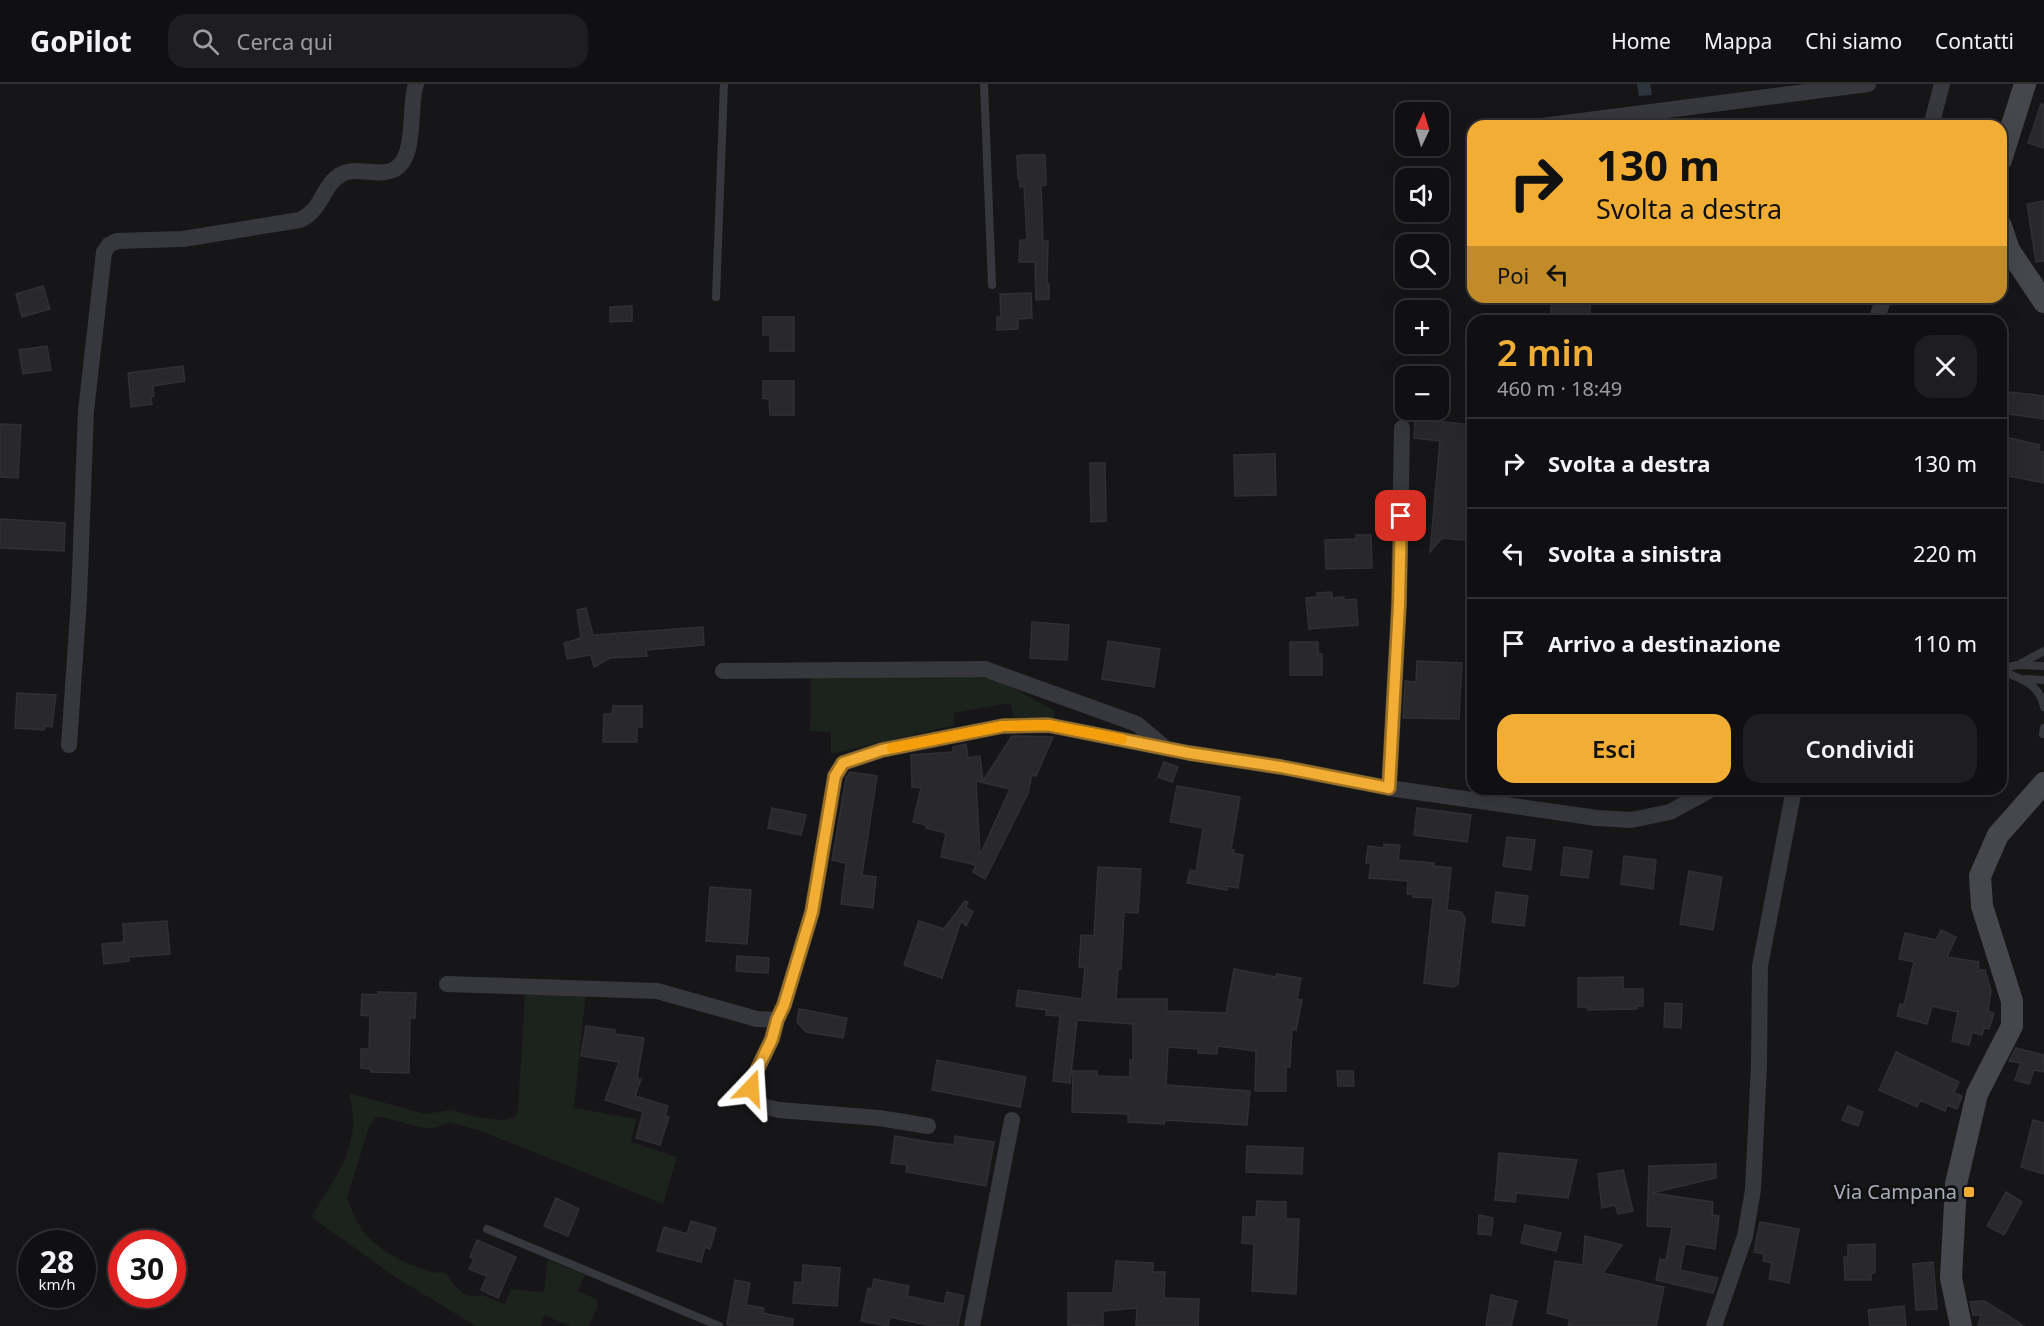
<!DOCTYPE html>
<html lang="it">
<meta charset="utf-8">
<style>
body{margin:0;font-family:"Noto Sans",sans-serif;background:#1e1e20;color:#f1f3f6;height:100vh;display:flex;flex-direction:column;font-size:22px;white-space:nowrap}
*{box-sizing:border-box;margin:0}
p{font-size:20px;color:#9c9d9f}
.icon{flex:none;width:33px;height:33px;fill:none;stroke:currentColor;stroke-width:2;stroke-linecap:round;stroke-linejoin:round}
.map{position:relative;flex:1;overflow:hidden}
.details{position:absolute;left:1467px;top:231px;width:540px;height:480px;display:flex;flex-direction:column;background:#101012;border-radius:18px;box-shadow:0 6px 24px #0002,0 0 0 2px #303032}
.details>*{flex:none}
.banner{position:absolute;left:1467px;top:36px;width:540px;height:183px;border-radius:18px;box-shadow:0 6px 24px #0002,0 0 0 2px #303032;background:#f2ae34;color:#111;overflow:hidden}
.needle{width:39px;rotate:4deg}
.buttons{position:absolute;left:1395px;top:18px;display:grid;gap:12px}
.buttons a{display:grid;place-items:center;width:54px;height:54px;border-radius:12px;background:#101012;box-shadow:0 6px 24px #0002,0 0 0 2px #303032;font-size:30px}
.speed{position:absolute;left:18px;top:1146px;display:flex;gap:12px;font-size:30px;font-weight:700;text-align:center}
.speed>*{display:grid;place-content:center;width:78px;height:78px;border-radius:50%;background:#101012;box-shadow:0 6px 24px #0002,0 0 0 2px #303032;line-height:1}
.speed small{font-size:15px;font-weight:400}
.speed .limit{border:9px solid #d22;background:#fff;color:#111}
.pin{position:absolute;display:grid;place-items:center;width:51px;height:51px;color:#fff;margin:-26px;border-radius:12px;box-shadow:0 3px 9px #0006}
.me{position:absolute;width:66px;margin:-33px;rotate:20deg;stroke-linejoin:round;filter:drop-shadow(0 0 4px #0008)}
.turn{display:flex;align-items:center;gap:21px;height:126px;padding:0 30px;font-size:27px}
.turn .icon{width:78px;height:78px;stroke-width:2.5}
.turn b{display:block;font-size:42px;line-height:51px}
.then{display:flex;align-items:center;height:57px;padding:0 30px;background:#0003;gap:12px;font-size:22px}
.round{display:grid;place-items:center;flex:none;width:63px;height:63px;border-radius:18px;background:#1e1e20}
.summary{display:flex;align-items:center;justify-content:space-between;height:102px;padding:0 30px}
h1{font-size:36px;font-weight:600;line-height:45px;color:#f2ae34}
.action{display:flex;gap:12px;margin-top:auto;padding:12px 30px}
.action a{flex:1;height:69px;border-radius:18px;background:#f2ae34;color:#111;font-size:24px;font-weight:600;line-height:69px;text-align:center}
.action a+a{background:#1e1e20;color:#f1f3f6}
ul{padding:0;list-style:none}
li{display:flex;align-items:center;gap:18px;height:90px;padding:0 30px;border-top:2px solid #303032}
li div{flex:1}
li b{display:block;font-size:22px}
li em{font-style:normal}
header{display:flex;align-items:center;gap:36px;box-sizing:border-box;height:84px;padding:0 30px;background:#101012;border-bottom:2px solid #303032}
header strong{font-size:28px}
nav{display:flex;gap:33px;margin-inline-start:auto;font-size:21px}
.search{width:420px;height:54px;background:#1e1e20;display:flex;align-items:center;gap:15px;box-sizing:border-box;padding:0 21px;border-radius:18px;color:#9c9d9f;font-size:22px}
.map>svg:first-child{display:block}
.green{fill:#1c231d}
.water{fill:#2c353c}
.building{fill:#29292c;stroke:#303034;stroke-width:1.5;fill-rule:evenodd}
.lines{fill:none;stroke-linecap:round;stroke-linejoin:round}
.lane{stroke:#37383d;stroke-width:8}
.street{stroke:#37383d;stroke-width:16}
.secondary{stroke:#45474d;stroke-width:22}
.route-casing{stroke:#9d7122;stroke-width:15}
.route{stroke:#f2ae34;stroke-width:10}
.slow{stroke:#f59e0b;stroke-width:10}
.poi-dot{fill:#f2ae34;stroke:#111113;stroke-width:2}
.labels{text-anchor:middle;stroke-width:6;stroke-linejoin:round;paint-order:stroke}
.poi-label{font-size:20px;fill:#a8adb8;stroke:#111113;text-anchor:end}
</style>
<header>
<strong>GoPilot</strong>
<div class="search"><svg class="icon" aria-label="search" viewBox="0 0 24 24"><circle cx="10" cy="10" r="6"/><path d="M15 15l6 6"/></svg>Cerca qui</div>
<nav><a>Home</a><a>Mappa</a><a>Chi siamo</a><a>Contatti</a></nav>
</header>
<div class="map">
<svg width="2044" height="1242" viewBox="0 0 2044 1242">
<rect width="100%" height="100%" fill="#161618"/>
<path class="green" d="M811,591h130l48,3 16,5 50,28 -1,7 -40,-1 -4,-14 -57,10 2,12 -124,29v-22l-21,-1z
M586,907l-12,117 62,11 -5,23 46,15 -14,47 -182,-73 -32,-9c-25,16 -47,-5 -73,-5l-7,10 -22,71c4,10 8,21 14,30 14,22 59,46 84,45l10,13 9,8 8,2 10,-1 23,9 6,-15 31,3 2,-2 4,-30 37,15 -8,16 19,8 2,6 -9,21h-19l-26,-11 -3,11h-65l-79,-48 -86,-61c26,-43 52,-71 38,-124l76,21 26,-4 25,7 27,3 12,-3 3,-6 7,-119z"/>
<path class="water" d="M1637,0h13l2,11 -13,1z"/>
<path class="building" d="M2041,20l3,1v43l-16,-5z
M1023,71h22l1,30 -5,1 2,55h5l-1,43h2v15l-13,1 -1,-38h-16l1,-22h7l-3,-54 -4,1v-8h-2l-1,-23z
M2044,117v60l-8,1 -9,-58z
M43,202l7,23 -28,8 -6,-23z
M1031,209l1,25 -14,1v10l-21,1v-13h4l-1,-23z
M1552,213h39l-2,24h-39z
M632,222v15l-22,1v-15z
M763,233h31v34h-24v-16h-7z
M47,262l4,24 -28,4 -4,-24z
M183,282l2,15 -32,5 1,10 -3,1 1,7 -21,3 -3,-34z
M763,297h31v34h-24l-1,-16 -6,-1z
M2001,307l43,5v23l-43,-6z
M1415,335l58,6 -2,13h2v103l-31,-3 -12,14 10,-111 -26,-3z
M0,340l21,1 -3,53 -18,-1z
M2001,352l39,9 -2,6 6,1v31l-40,-8 -3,-6z
M1275,370l1,41 -41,1 -1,-41z
M1090,379h15l1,58 -15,1z
M0,435l65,4 -1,28 -64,-3z
M1356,451h15l1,33 -46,1 -1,-29 31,-1z
M1332,508v6l12,-1v3l12,-1 2,26 -49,4 -3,-31 11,-1v-4z
M586,524l7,27 110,-8 1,18 -58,5 1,6 -37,2 -16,9 -3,-12 -24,4 -3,-16 17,-5 -4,-28z
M1032,538l37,3 -2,35 -37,-2z
M1108,557l52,8 -6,38 -52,-8z
M1290,558h28v12h4v21h-32z
M1417,577l45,2 -3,56 -56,-1 2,-37 11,1z
M17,609l39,2 -4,32 -7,-1 -1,4 -29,-2z
M613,622h29v21h-5v15h-34l1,-28h8z
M1012,652l41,1 -17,39 -4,-1 -4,18 -43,86 -12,-7 3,-7 -35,-8 5,-24 -20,-5v-3l-13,-3 8,-34 -9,-1 -1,-32 42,-3v-5l13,-3 2,14 12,-2 3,25zM976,697l34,8 -30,66z
M1164,678l14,5 -6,15 -14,-5z
M850,688l27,4 -15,99 14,2 -3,31 -32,-4 5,-41 -14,-3 14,-82z
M1177,702l63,11 -9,52 3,1 -1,3 10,2 -5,33 -11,-2v4l-40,-7 3,-13 6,1 7,-43 -33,-6z
M772,724l34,7 -5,20 -33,-7z
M1417,724l54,7 -4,27 -53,-7z
M1507,753l28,3 -4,30 -28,-4z
M1384,760l16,1 -2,15 36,3 -1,3 18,2 -4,42 14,2 4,6 -7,66 -5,3 -29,-4 9,-85 -20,-1v-3h-6l1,-13 -39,-3 2,-15h-5l2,-17 16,2z
M1564,763l28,4 -4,27 -27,-3z
M1624,772l32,4 -3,29 -32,-5z
M1098,783l43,2 -3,44 -14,-1 -3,57h-3l-2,30h51v12l59,2 8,-44 42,8v-3l25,4 -4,21 5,1 -6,30 -4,-1 -2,38h-4v24h-31l1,-40 -38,-5 -1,8 -19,-1v-4l-30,-2 -2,38 84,6 -3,34 -82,-5 -1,4 -36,-2v-8l-56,-2 1,-41h24v5l33,1v-17h3v-36l-56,-4 -7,63 -17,-2 7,-65 -14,-1 1,-5 -31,-4 2,-16 64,9 3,-32h-6l2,-32 13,1z
M1689,787l33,6 -9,53 -33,-6z
M710,803l41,3 -4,54 -41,-3z
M1496,808l32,4 -4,30 -32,-4z
M965,817l3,1 -2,5 7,5 -7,14 -5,-5 -19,57 -38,-13 15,-44 25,8z
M167,837l3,33 -41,3v4l-25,3 -2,-20 22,-2 -1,-18z
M1941,846l15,7 -9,20 32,5 -1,8h7l6,21 -3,20 6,2 -5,16 -5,-1 -2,7 -10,-3 -3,13 -17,-4 6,-29 -26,-6 -5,18 -30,-8 3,-12 4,1 10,-43 -15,-3 6,-26 31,7z
M737,872l32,2 -1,15 -32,-2z
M1623,893v12h20v17h-6v3l-49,1v-3h-10v-29z
M378,908l38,1 -1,25h-5l-1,55 -38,-1v-3l-10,-1v-19h8l1,-33 -9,-1 1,-21 16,1z
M1665,919l17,1 -1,24 -17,-1z
M799,925l48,9 -4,20 -37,-6 -9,-10z
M586,942l29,4v4l29,4 -7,40 4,1 -6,17 33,10 -3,10 4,1 -9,28 -24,-7 7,-26 -38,-12 14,-38 -38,-6z
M2016,964l28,7v17l-10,-2 -5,14 -14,-4 6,-17 -12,-2z
M1896,968l63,30 -5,11 8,3 -5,13 -10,-4 -2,6 -25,-11 -3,7 -38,-17z
M937,976l89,17 -6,30 -88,-17z
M1337,987h16l1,15h-16z
M1848,1022l15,6 -5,14 -16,-6z
M2033,1036l11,3v51l-23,-7z
M895,1052l46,8v-1l13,2 1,-9 39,6 -8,44 -80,-14 1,-7 -16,-2z
M1247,1062l56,2 -1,26 -56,-2z
M1499,1069l78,7 -9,38 -52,-5 -1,9 -20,-2z
M1716,1080v14l-64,15 61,9 -1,13 7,1 -4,33 -30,-5 -5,26 38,8 -5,15 -57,-13 4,-21 6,1 6,-33 -25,-1 2,-60z
M1623,1086l10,41 -15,3 -3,-9 -13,3 -4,-34z
M2006,1108l16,10 -18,33 -17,-9z
M556,1114l23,11 -11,27 -24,-10z
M1257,1117l29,1v17h13l-3,75 -44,-3 2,-47 -12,-1 1,-26h13z
M1479,1131l14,3 -2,17 -13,-1z
M691,1137l25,7 -6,21 -5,-2 -4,15 -44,-11 7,-24 23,7z
M1760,1138l39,7 -10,54 -20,-4 3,-16 -9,-2 1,-7 -10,-2z
M1525,1141l36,8 -5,18 -35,-8z
M1585,1152l37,9 -19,28 61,14 -8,39h-88l2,-7 -23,-6 8,-52 28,4z
M477,1156l39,17 -18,41 -17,-8 6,-14 -18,-7 5,-10 -4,-2z
M1875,1160v28l-4,2v6h-26l-1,-23h4v-12z
M1116,1177l37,2v9h12l-1,26 35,1 -1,27h-62l1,-18 -34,3v15l-35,-1v-32h45z
M1933,1178l4,47 -21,1 -3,-46z
M803,1181l37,3 -3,38 -44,-3 2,-21 7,1z
M874,1195l35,7 -2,10 37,8 3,-12 17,4 -6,30h-26l-42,-9 -2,9 -27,-5 7,-33 4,1z
M735,1196l15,3 -4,22 18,3 -1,5 30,6 -1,7h-61l-4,-2z
M1491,1211l26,6 -6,25h-25z
M1984,1217l21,13 19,12h-46l3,-11h-8l-3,-13z
M1904,1222l2,20h-36l-2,-16z"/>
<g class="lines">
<path class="lane" d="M984,0l8,201
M716,213l8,-213
M2020,581l24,1
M2001,584l17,-3 26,-14
M2001,587c19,7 39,13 43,36
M2026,595l18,1
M2043,650l1,-6
M487,1145l232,97"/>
<path class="street" d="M1542,42l326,-42
M1931,42l11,-42
M1876,237l8,-24
M723,587l262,-2 152,55 26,22
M69,661l10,-146 7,-188 18,-159 5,-7 8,-4 66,-2 117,-19c24,-11 22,-36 42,-46 15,-8 35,3 51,-4 25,-11 15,-64 23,-86
M1389,704l10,-183 3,-177
M447,900l210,7 100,28 20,1
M928,1042l-49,-8 -100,-8 -13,-3 -13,-6 -2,-13 4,-14 17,-35 5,-19 7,-15 28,-93 23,-136 8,-13 39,-13 121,-24 45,-1 141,28 92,14 108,21 208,30 34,2 39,-8 42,-23
M972,1242l40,-206
M1714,1242l31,-90 8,-46 6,-125 1,-99 34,-177"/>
<path class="secondary" d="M2001,76l24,-76
M2001,142l8,24 35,52
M1961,1242l-10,-48 5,-94 21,-90 35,-68v-25l-30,-95 -2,-30 18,-41 46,-52"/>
</g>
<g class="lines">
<g class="route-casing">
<path id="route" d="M751,1004l4,-14 17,-35 5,-19 7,-15 28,-93 23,-136 8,-13 39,-13 121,-24 45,-1 141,28 92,14 108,21 10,-183 2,-89"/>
</g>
<use href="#route" class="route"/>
<path class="slow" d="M892,664l111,-22 45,-1 74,14"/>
</g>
<rect class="poi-dot" x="1963" y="1102" width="12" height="12" rx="3"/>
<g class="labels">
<g class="poi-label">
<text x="1957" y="1115">Via Campana</text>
</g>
</g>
</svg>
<div class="buttons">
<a><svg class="needle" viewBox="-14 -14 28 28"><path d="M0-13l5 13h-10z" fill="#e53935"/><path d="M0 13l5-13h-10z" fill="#9c9d9f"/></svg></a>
<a><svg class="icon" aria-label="sound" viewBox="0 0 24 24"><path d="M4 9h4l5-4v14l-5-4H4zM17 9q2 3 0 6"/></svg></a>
<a><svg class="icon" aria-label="search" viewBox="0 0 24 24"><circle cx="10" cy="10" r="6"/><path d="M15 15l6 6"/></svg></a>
<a>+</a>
<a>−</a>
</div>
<div class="speed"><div>28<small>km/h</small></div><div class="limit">30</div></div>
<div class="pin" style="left:1401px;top:432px;background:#d93025"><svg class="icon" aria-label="arrive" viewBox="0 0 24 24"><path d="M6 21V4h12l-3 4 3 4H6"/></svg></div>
<svg class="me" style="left:751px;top:1004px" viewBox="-20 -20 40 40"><path d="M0-17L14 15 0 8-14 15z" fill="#f2ae34" stroke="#fff" stroke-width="4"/></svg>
<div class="banner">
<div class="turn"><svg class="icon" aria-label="right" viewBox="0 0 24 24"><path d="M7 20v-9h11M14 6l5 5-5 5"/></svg><div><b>130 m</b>Svolta a destra</div></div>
<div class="then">Poi<svg class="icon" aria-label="left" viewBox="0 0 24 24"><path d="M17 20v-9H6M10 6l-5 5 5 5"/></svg></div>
</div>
<section class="details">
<div class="summary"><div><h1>2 min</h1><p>460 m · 18:49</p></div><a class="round"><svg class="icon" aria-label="close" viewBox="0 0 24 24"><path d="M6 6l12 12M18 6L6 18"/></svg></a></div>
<ul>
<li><svg class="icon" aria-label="right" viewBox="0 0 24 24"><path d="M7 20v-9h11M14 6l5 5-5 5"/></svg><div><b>Svolta a destra</b></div><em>130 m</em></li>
<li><svg class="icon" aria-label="left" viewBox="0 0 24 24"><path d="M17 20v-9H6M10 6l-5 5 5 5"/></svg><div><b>Svolta a sinistra</b></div><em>220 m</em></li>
<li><svg class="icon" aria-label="arrive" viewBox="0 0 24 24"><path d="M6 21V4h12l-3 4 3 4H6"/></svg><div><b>Arrivo a destinazione</b></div><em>110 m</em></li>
</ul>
<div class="action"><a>Esci</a><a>Condividi</a></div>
</section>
</div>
